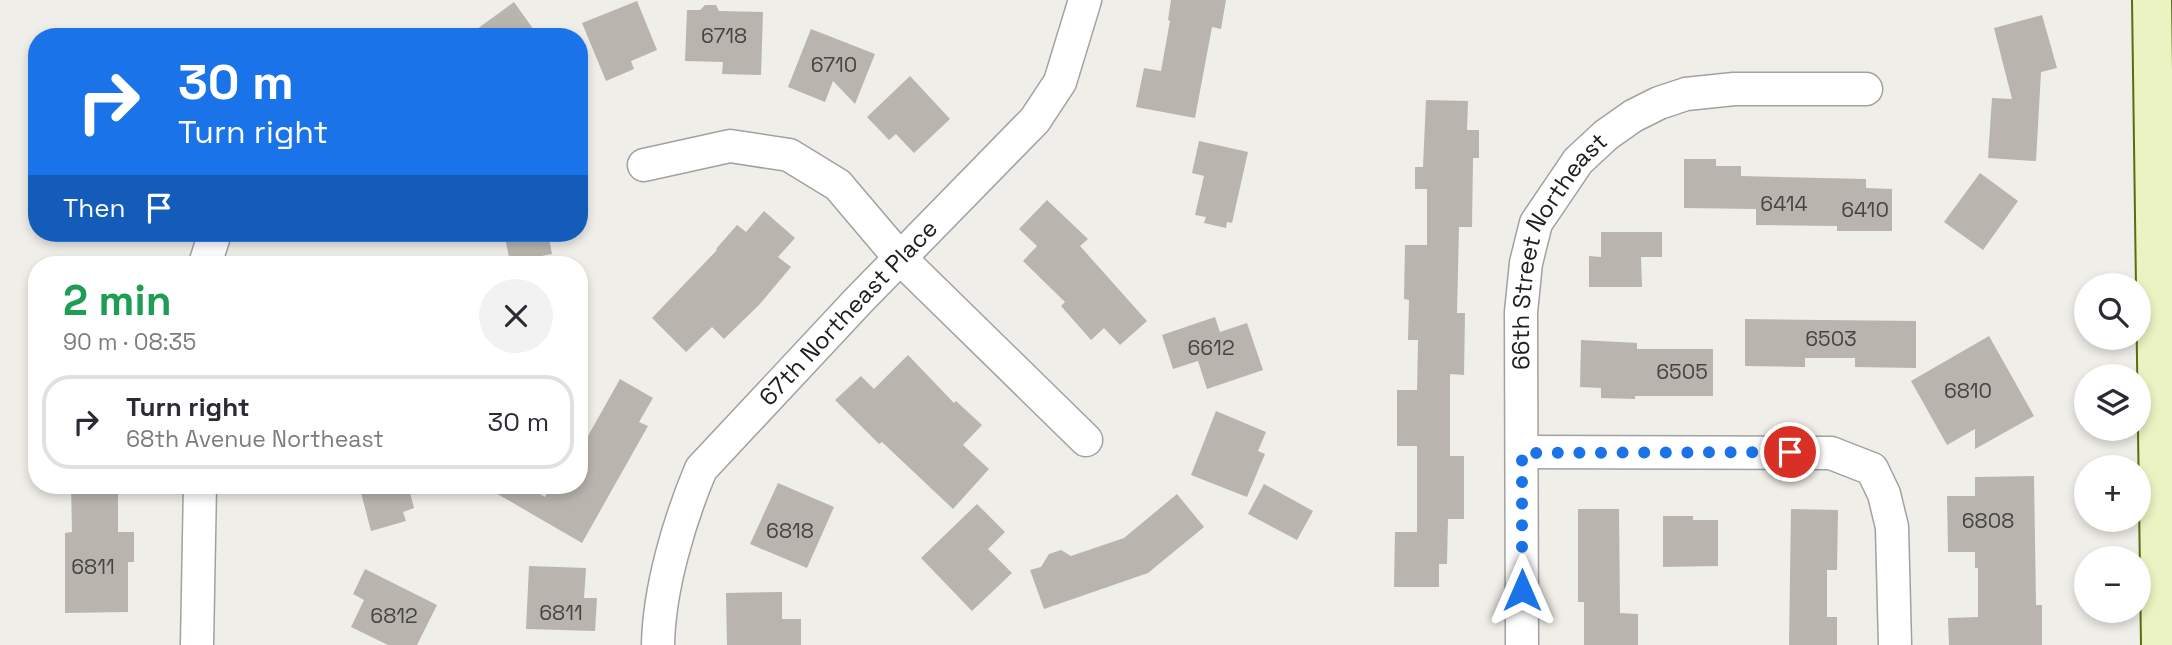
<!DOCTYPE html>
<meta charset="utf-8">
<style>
body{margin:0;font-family:"Space Grotesk",sans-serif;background:#f2f2f3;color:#2b2b33;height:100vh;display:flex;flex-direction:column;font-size:26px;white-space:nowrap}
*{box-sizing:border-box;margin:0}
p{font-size:23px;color:#7c7c81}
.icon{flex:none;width:38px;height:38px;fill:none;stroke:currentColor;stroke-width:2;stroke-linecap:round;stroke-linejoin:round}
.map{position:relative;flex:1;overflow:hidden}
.side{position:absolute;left:28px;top:256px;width:560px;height:238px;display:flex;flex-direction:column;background:#fff;border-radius:28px;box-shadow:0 4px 10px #0003}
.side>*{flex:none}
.guide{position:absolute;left:28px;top:28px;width:560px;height:214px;border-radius:28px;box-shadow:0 4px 10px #0003;background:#1a73e8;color:#fff;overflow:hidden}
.fabs{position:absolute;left:2074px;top:273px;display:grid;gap:14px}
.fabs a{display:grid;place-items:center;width:77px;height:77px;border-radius:50%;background:#fff;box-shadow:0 4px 10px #0003;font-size:35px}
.pin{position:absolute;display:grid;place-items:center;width:60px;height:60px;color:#fff;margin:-30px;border:4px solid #fff;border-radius:50%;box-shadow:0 2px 7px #0007}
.me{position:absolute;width:77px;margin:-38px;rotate:0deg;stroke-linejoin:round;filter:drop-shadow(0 0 5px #0008)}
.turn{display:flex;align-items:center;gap:24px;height:147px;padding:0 35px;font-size:32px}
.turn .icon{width:91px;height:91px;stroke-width:2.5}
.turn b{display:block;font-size:49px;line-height:60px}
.then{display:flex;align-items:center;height:66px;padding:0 35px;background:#0003;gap:14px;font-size:26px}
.round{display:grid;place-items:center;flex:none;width:74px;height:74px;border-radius:37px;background:#f2f2f3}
.overview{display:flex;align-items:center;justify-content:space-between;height:119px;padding:0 35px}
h1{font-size:42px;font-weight:700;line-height:52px;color:#1e9e55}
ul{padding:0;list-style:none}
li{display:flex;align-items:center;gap:21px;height:94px;margin:0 14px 10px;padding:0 21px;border:4px solid #e1e1e2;border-radius:28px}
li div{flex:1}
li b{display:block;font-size:26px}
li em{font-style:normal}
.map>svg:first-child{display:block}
.building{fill:#b9b4ae}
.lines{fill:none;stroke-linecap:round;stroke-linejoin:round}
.minor-casing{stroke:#a1a1a1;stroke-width:35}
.secondary-casing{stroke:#5a6d11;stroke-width:42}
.minor{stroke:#fff;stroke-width:32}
.secondary{stroke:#ecf3c2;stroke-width:38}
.route{stroke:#1a73e8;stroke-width:12;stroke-dasharray:0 21.6}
.labels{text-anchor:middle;stroke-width:5;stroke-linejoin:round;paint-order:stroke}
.number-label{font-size:21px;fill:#464544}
.street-label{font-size:24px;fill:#202020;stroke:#fff}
</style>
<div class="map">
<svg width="2172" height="645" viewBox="0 0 2172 645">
<rect width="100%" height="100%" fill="#f0eee8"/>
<path class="building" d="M1171,0h55l-5,29 -9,-2 -17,91 -59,-11 8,-39 17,3 9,-50 -2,-1z
M637,1l20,49 -26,11 3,8 -28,12 -24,-58z
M514,2l25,35h-73z
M705,5h11l3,6 44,1 -2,63 -39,-1 1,-12 -38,-1 2,-51h13z
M2042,15l15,53 -16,4 -5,89 -48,-3 4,-60 20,1 -18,-71z
M811,29l64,25 -20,50 -22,-23 -8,21 -37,-15z
M910,76l40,43 -36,34 -18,-19 -7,6 -22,-23z
M1426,100l42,1 -1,29h12v28h-6l-1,69h-13l-2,86h8l-1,62 -14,-1v82h14v63h-16l-1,45h-8v23h-45l1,-55h22v-86h-20v-56h20l1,-50h-10l1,-40 -5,-1 1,-54h22v-56h-12v-22h8z
M1199,141l49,11 -16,71 -5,-1 -1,6 -22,-5 2,-6 -11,-2 9,-39 -12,-3z
M1684,159h32v7h25v10l125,3v9l26,1v42h-55v-5l-81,-1v-16l-72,-1z
M1980,173l38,28 -35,49 -39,-28z
M1047,200l41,39 -8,7 67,75 -27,24 -16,-17 -13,12 -30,-34 4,-4 -42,-41 14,-15 -18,-17z
M764,211l31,27 -17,19 13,10 -32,38 -35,34 -12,-12 -26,25 -34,-34 65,-68 -1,-1 21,-24 9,7z
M1601,232h61v25h-21l1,30h-53v-31l12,1z
M504,233h44l4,21 -42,8z
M1215,317l5,15 27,-9 16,47 -56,19 -9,-28 -25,8 -11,-34z
M1745,319l171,2v47l-61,-1v-9h-50v9l-60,-1z
M1989,336l45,80 -59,33v-20l-28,16 -36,-64z
M1581,340l56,3v6h76v47h-78v3l-34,-1v-10l-21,-1z
M908,355l46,48 2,-2 26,24 -19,20 26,24 -36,40 -71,-67 -3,2 -44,-44 26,-24 13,13z
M620,379l33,19 -14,24 9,4 -66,117 -88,-51 4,-7h26l21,12 7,-12h27v-33z
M1216,411l50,21 -8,19 7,3 -18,43 -56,-22z
M2034,476l2,129h6v40h-93l-1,-27 30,-1v-49h-3v-16h-27l-1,-56h28v-19z
M778,483l56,24 -27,61 -57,-24z
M1264,484l49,27 -16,29 -49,-26z
M71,485h47v47h16v30h-6v50l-63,1v-80l7,-1z
M359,485h49l6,23 -11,4 3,9 -35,10z
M1177,494l27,33 -56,46 -104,36 -14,-39 11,-3 8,-13 12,-4 10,6 53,-18z
M977,504l28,28 -17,17 24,24 -40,38 -51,-53z
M1578,509h41l1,104 18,1v31h-54v-43h-6z
M1791,509l47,1 -1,60h-10v47h10v28h-48z
M1663,516h30v4h25v46l-55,1z
M529,566l57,2 -2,30h13l-2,33 -69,-2z
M365,569l72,36 -20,40h-29l-37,-18 13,-27 -11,-6z
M782,592v27h19v26h-74l-1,-52z"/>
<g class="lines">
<g class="minor-casing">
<g id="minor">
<path d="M644,165l86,-19 59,9 49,30 62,73 186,182"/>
<path d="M205,264l10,-31"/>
<path d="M1522,452l309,1 41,16 12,25 8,33 3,118"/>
<path d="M197,645l3,-160"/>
<path id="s1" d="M658,645c1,-56 21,-124 43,-176l158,-169 176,-180 25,-38 25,-82"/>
<path id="s2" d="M1522,645l-1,-333 5,-49 10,-40 42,-62 28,-26 27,-19 26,-13 27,-9 48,-5h132"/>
</g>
</g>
<g class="secondary-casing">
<path id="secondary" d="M2152,0l9,645"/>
</g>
<use href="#minor" class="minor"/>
<use href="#secondary" class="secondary"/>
</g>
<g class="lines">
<path class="route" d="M1522,590v-137l268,-1"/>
</g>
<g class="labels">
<g class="number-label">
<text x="724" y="43">6718</text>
<text x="834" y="72">6710</text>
<text x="1784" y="211">6414</text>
<text x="1865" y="217">6410</text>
<text x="1831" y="346">6503</text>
<text x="1211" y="355">6612</text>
<text x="1682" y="379">6505</text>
<text x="1968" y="398">6810</text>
<text x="1988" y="528">6808</text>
<text x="790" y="538">6818</text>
<text x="93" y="574">6811</text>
<text x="561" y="620">6811</text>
<text x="394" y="623">6812</text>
</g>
<g class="street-label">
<text dy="8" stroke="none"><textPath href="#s2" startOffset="404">66th Street Northeast</textPath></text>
<text dy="8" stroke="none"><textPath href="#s1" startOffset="397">67th Northeast Place</textPath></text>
</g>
</g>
</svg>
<div class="fabs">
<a><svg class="icon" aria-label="search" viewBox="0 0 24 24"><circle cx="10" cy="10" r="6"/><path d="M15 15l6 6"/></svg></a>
<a><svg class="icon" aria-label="layers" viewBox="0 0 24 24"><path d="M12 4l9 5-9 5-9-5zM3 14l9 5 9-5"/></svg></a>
<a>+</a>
<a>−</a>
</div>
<div class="pin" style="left:1790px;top:452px;background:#d93025"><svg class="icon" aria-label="arrive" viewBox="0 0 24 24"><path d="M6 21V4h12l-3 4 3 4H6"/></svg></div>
<svg class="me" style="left:1522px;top:590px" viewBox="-20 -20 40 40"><path d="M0-17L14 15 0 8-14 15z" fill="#1a73e8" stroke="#fff" stroke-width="4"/></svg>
<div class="guide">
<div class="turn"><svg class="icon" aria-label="right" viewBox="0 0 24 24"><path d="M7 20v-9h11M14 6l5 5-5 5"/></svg><div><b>30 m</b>Turn right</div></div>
<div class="then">Then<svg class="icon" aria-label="arrive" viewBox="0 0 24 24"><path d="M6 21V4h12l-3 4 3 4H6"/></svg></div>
</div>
<section class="side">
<div class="overview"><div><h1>2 min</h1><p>90 m · 08:35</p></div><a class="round"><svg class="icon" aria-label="close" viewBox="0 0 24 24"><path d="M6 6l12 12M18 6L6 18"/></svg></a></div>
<ul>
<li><svg class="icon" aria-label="right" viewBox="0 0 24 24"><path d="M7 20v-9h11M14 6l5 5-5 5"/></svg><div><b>Turn right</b><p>68th Avenue Northeast</p></div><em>30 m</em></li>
</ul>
</section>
</div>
